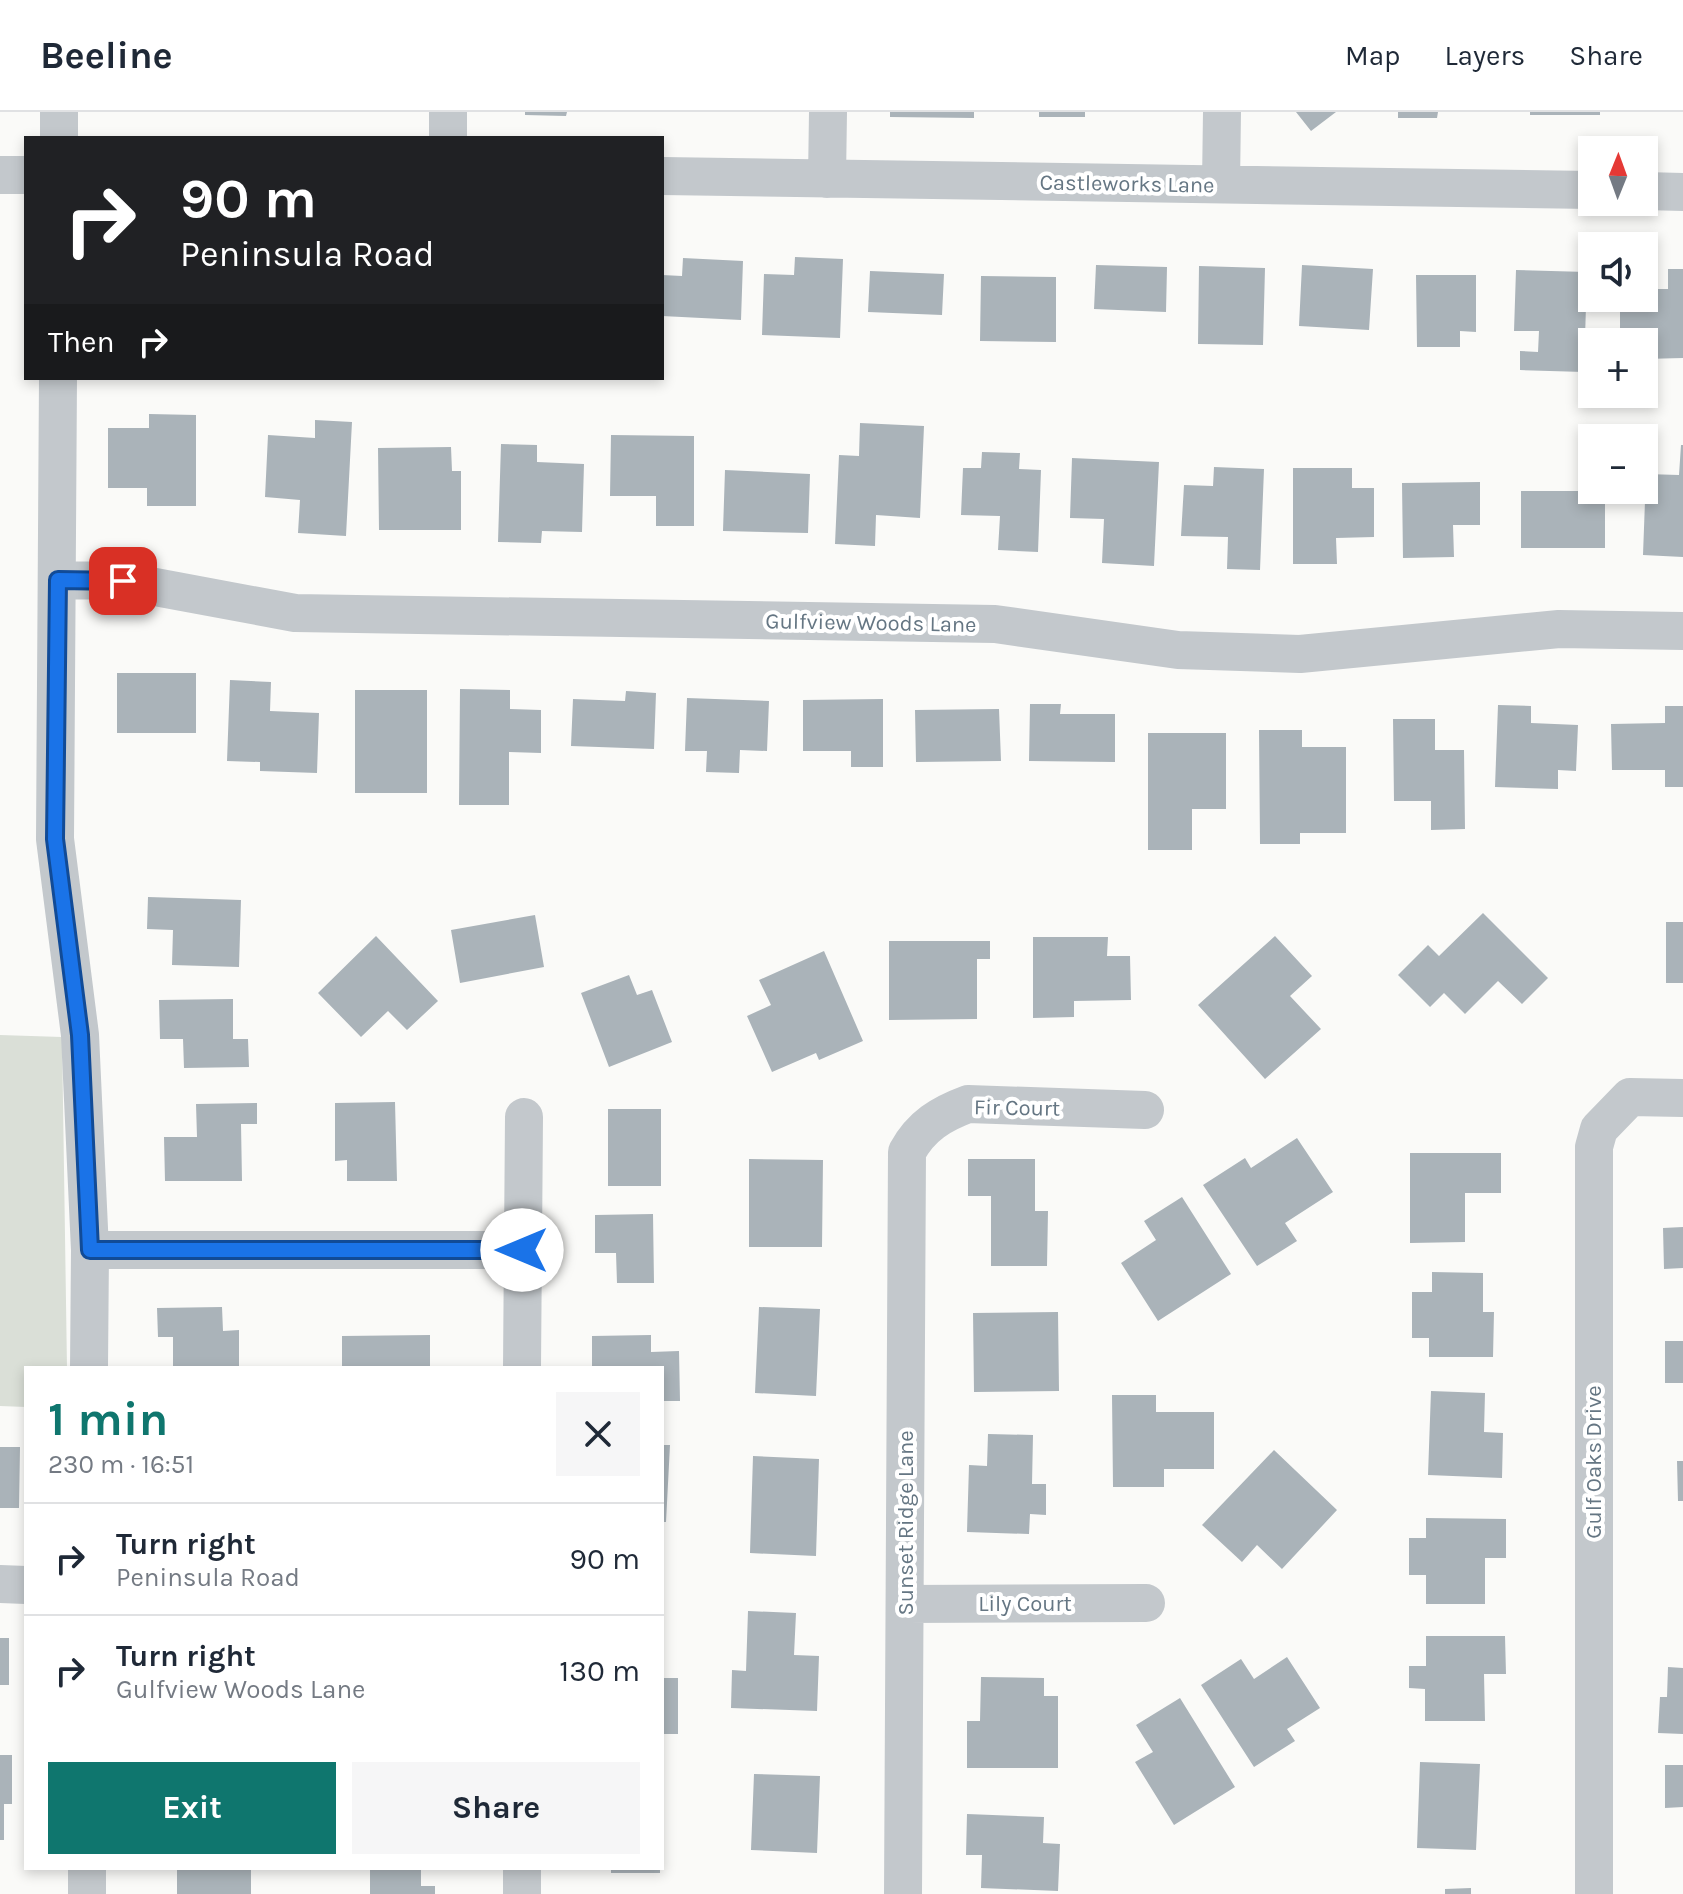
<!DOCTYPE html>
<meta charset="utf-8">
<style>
body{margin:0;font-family:Karla,sans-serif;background:#f6f6f7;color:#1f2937;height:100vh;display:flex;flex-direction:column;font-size:30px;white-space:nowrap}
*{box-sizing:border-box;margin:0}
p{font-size:26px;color:#747a83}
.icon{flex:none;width:44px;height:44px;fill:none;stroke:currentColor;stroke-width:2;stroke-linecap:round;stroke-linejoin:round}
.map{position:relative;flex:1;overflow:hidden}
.drawer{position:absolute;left:24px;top:1254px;width:640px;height:504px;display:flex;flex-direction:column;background:#fff;border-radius:0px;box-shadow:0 4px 12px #0003}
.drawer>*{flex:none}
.hud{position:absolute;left:24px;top:24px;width:640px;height:244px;border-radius:0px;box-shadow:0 4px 12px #0003;background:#202124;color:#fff;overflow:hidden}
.needle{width:52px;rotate:1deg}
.tools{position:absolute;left:1578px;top:24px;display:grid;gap:16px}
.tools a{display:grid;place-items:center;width:80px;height:80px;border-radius:0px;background:#fff;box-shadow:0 4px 12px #0003;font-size:40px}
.pin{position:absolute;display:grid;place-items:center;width:68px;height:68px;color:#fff;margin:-34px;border-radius:16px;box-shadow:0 4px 12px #0006}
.me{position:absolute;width:88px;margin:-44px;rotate:270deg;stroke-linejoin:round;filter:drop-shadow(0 0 6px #0008)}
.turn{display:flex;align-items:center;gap:28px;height:168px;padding:0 24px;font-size:36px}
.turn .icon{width:104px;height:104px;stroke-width:2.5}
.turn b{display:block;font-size:56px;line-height:68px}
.then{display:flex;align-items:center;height:76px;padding:0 24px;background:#0003;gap:16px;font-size:30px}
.round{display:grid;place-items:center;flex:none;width:84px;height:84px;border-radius:0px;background:#f6f6f7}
.summary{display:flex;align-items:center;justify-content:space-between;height:136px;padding:0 24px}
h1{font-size:48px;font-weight:700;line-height:60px;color:#0f766e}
.action{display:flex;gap:16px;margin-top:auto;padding:16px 24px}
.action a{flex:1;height:92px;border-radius:0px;background:#0f766e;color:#fff;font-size:32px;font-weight:700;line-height:92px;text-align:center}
.action a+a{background:#f6f6f7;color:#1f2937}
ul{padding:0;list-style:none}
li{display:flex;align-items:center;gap:24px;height:112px;padding:0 24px;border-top:2px solid #e0e1e3}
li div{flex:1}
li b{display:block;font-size:30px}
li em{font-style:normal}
header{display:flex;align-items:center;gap:48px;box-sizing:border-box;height:112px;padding:0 40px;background:#fff;border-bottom:2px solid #e0e1e3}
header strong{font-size:38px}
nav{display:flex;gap:44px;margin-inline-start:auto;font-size:28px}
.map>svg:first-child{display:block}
.green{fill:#dadfd7}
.building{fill:#aab3b9}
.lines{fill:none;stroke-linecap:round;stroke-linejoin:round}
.minor{stroke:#c3c8cc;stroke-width:38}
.route-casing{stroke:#114b97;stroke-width:20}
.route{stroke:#1a73e8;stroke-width:14}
.labels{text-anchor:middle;stroke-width:8;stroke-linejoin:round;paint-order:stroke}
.street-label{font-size:22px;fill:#657683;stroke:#fff}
</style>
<header>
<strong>Beeline</strong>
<nav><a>Map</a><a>Layers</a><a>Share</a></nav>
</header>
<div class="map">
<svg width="1683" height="1782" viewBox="0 0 1683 1782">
<rect width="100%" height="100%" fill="#fafaf8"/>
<path class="green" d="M0,923l62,2 5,331h-41v39l-26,-1z"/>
<path class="building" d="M525,0h42l-1,4 -41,-1z
M890,0h84v6l-84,-1z
M1039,0h46v5h-46z
M1296,0h40l-25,19z
M1398,0h40l-1,6h-39z
M1530,0h70v3h-70z
M795,145l48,2 -3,79 -78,-3 2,-61 30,1z
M683,146l60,3 -2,59 -79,-4v-41l20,1z
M1096,153l71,2 -1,45 -72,-3z
M1302,153l71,4 -4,61 -70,-4z
M1199,154l66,2 -2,77 -65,-1z
M1644,156h4v21h20v-20h15v89l-39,1v-17h-24v-44h24z
M1516,158l71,2 -3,100 -64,-2v-19l18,1 1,-21h-25z
M870,159l74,3 -2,41 -74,-3z
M1416,163h60v57l-16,-1v16h-43z
M981,164l75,1v65l-76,-1z
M149,302l47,1v91h-49v-18h-39v-60h41z
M315,308l37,2 -6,114 -48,-3 2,-33 -35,-3 3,-62 47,3z
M860,311l64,3 -4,92 -44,-3 -1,31 -40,-2 4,-89 20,1z
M611,323l83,1v90h-38v-30h-46z
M501,332l36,1v17l47,2 -2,68 -40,-1 -1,12 -43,-1z
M1681,333h2v112l-40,-2 3,-81 33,1z
M451,335l1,24h9v59h-82l-1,-82z
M982,340l38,1 -1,16 22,1 -3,82 -40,-2 2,-34 -39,-1 2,-47h18z
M1072,346l87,4 -5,104 -52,-3 2,-44 -34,-1z
M1214,355l50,2 -4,101 -33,-1 1,-32 -47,-1 3,-51 29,1z
M1293,356h59v20h22v49l-38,1 1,26h-44z
M725,358l85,4 -2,59 -85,-2z
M1480,370v43h-27l1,32 -51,1 -1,-75z
M1521,379h84v57h-84z
M117,561h79v60h-79z
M230,568l41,2 -1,29 49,2 -2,60 -57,-2v-9l-33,-1z
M460,577l50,1v19l31,1v43l-32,-1v53h-50z
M355,578h72v103h-72z
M626,579l30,2 -2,56 -83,-3 2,-47 52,2z
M687,586l82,3 -2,50 -27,-1 -1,23 -33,-1 1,-21h-22z
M883,587v68h-32v-16h-48v-51z
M1030,592h31l-1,10h55v48l-86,-1z
M1498,593l33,1v17l47,2 -2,46 -18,-1v19l-63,-2z
M1665,594h18v81h-18v-17h-53l-1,-46 54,-1z
M999,597l2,52 -85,1 -1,-52z
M1393,607h42v31h29l1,79 -34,1v-29h-37z
M1259,618h43v17h44v86h-46v11h-40z
M1148,621h78v76h-34v41h-44z
M148,785l93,3 -2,67 -67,-2 1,-35 -26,-1z
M1483,801l65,65 -26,26 -24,-23 -33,33 -21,-21 -14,14 -32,-32 30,-30 11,11z
M535,803l9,52 -84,16 -9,-53z
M1666,810h17v61h-17z
M376,824l62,65 -31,29 -19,-19 -27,26 -43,-44z
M1275,824l37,40 -22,20 31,33 -56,50 -67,-74z
M1033,825h75l-1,19h23l1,44 -57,1v16l-41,1z
M889,829h101v18h-13v60l-88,1z
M824,839l39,90 -44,19 -3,-7 -44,19 -25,-56 24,-11 -12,-25z
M629,863l8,20 15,-5 20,52 -63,25 -28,-74z
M233,887v40h15l1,28 -65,1 -1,-29h-23l-1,-39z
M395,990l2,79h-50v-21l-12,1v-58z
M257,991v21h-16l1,57h-77l-1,-44h33l-1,-33z
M608,997h53v77h-53z
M1297,1026l36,54 -48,31 12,18 -40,25 -54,-81 42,-27 6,10z
M1410,1041h91v40h-36v49l-55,1z
M749,1047l74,1 -1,87h-73z
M968,1047h67v52h13l-1,55h-56v-70h-23z
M1182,1085l49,77 -73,47 -37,-58 35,-23 -12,-19z
M653,1102l1,69h-37l-1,-30h-21v-38z
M1683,1115v41l-19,1 -1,-41z
M1432,1160l51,1v39h11l-1,45h-64v-19h-17v-46h20z
M222,1195l1,24 16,-1v38h-66v-31h-15l-1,-29z
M759,1195l61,2 -4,87 -61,-3z
M1058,1200l1,79 -85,1 -1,-79z
M430,1223v33h-88v-32z
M651,1223v17l28,-1 1,50h-18v-33h-70v-32z
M1665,1229h18v42h-18z
M1431,1279l54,2 -1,39 19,1 -1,45 -74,-3z
M1112,1283h44v17h58v57h-50v18h-51z
M988,1322l45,1 -1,49h14v31l-16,-1 -1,20 -62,-2 2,-67 18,1z
M662,1333h8l-4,77h-4z
M0,1335h20l-1,61h-19z
M1274,1338l63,60 -55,59 -25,-24 -15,17 -40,-37z
M753,1344l66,3 -3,97 -66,-3z
M1677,1349h6v40h-5z
M1426,1406l80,1v39h-21v46h-59v-29h-17v-37h17z
M748,1499l48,2 -2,42 25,1 -2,55 -86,-3 1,-38 14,1z
M1426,1524h79l1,38h-22l1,47h-60v-32l-16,-1v-22h17z
M0,1526h9v47h-9z
M1287,1545l33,51 -33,21 8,12 -41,26 -53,-82 40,-26 13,20z
M1668,1555l15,1v66l-25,-1 2,-36h7z
M981,1565l63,1v18h14v72h-91v-47h13z
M662,1566h16v56h-16z
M1180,1586l55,89 -61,38 -39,-63 18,-10 -17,-27z
M0,1643h12v49h-8v36h-4z
M1420,1650l60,2 -4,86 -59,-2z
M1665,1653h18v42l-18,1z
M754,1662l66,2 -3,77 -66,-3z
M967,1702l77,3 -1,26 17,1 -2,47 -77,-3 1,-33h-16z
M177,1756h74v26h-74z
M370,1756h51v18h14v8h-65z
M611,1756h49v5h-49z
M1471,1776v6h-26v-5z"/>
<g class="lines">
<path class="minor" d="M59,26v-26
M448,26v-26
M0,63h26
M662,64l930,14
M827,67l1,-67
M1221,72l1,-72
M1644,79l39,1
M58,266l-3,461 25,196 10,215 -1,118
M58,468l65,1 172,32 700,11 183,26 122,4 259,-25 124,2
M90,1138h432
M522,1256l2,-251
M0,1472l26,1
M905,1492l241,-1
M522,1756v26
M87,1782v-26
M903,1782l4,-742c14,-26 34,-38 61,-48l177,6
M1594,1782v-747l5,-18 31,-32 53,1"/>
</g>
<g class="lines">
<g class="route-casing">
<path id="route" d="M123,469l-65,-1 -3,259 25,196 10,215h432"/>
</g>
<use href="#route" class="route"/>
</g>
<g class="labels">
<g class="street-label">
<text transform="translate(1127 71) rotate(1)" y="8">Castleworks Lane</text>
<text transform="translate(871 510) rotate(1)" y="8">Gulfview Woods Lane</text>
<text transform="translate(1017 995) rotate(1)" y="8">Fir Court</text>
<text transform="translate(1593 1350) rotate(-90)" y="8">Gulf Oaks Drive</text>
<text transform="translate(905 1411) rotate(-90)" y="8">Sunset Ridge Lane</text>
<text x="1025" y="1499">Lily Court</text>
</g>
</g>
</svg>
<div class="tools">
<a><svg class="needle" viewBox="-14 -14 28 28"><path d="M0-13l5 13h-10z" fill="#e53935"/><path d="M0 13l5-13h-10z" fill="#747a83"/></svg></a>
<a><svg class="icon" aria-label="sound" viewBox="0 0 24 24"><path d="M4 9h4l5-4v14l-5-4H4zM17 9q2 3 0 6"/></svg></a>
<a>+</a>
<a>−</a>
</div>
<div class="pin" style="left:123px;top:469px;background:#d93025"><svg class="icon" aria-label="arrive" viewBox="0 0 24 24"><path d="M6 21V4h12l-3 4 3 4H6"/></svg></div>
<svg class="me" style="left:522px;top:1138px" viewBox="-20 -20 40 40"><circle r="19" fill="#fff"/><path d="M0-13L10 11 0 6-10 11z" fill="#1a73e8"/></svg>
<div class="hud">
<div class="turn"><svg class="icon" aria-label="right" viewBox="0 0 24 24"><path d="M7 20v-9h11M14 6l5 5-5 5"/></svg><div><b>90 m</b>Peninsula Road</div></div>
<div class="then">Then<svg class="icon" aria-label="right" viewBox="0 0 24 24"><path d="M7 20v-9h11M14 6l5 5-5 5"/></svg></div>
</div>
<section class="drawer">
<div class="summary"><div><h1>1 min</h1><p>230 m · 16:51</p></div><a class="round"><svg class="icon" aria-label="close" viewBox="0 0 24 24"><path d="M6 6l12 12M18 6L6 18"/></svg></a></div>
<ul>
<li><svg class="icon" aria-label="right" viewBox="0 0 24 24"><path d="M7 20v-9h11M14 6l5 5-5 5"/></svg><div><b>Turn right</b><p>Peninsula Road</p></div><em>90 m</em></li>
<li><svg class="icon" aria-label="right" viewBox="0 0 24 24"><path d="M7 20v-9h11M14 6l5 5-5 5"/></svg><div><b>Turn right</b><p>Gulfview Woods Lane</p></div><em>130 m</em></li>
</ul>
<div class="action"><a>Exit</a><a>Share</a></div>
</section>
</div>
